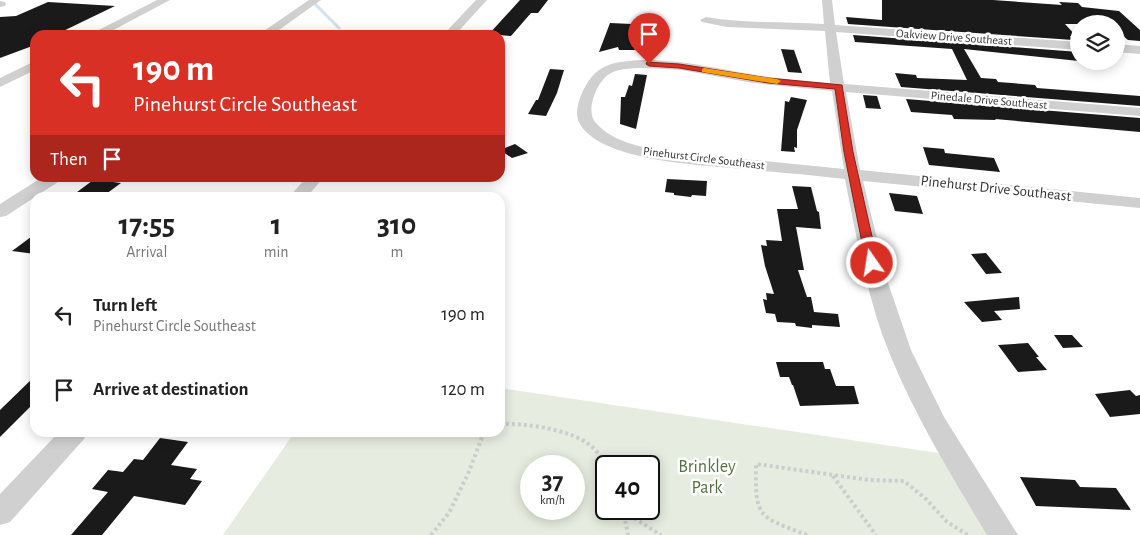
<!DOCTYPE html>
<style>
body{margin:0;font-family:"Alegreya Sans",sans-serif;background:#f2f2f2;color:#222;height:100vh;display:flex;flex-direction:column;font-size:19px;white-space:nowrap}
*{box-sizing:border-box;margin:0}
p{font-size:16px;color:#767676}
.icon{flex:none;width:28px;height:28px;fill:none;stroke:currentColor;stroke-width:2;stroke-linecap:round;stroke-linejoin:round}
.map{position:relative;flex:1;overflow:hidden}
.panel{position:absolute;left:30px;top:192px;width:475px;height:245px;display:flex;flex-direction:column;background:#fff;border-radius:15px;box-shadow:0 2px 12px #0003}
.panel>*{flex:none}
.top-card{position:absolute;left:30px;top:30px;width:475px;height:152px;border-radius:15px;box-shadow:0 2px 12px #0003;background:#d93025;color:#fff;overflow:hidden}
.fabs{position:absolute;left:1070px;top:15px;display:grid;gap:10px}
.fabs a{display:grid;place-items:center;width:55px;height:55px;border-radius:50%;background:#fff;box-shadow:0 2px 12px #0003;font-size:25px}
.speed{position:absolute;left:520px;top:455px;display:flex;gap:10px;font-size:25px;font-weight:700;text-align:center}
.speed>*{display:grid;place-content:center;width:65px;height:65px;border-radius:50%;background:#fff;box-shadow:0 2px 12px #0003;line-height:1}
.speed small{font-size:12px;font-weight:400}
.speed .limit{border:2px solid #111;border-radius:8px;background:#fff;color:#111}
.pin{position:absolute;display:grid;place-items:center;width:42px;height:42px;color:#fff;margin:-51px -21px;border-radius:50% 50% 50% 0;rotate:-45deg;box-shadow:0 0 5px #0007}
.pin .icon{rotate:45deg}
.me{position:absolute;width:55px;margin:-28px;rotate:347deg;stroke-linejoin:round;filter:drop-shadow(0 0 4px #0008)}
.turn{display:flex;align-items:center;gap:18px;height:105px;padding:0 20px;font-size:22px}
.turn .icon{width:65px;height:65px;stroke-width:2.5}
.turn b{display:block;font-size:35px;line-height:42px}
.then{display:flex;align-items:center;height:48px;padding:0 20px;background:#0003;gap:10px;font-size:19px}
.eta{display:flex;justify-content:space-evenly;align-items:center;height:85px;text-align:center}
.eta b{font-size:30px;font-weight:700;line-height:35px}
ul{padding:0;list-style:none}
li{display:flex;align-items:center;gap:15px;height:75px;padding:0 20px}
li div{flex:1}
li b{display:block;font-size:19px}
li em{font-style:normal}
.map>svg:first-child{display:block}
.green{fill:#e6ecdf;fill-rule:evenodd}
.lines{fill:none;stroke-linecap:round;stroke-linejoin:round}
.stream{stroke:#cfe2ee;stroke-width:3}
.building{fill:#1a1a1a}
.path{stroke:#cdcdcd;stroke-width:4;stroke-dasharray:3 3;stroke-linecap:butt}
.minor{fill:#d0d0d0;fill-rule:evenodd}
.route{fill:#d93025;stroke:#8d1f18}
.slow{fill:#f59e0b}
.labels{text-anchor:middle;stroke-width:5;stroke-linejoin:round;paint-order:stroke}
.far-street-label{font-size:12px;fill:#333;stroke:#fff}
.street-label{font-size:15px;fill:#333;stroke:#fff}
.near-park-label{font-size:18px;fill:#56703f;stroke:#fff}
</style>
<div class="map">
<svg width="1140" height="535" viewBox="0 0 1140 535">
<rect width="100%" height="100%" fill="#fff"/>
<path class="green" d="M500,388l452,67 51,80h-780l71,-102 206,-1zM531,466h43v43h-43zM606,466h43v43h-43z"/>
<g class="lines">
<path class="stream" d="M311,0l28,28"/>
</g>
<path class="building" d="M520,0h28l-10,13h-7l-20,23 -22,-2z
M882,0h111l69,5 -3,-3 19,1 4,4 37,4 21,19v11l-12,-1 -12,-10v-6h-51l12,13 -7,-1 3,4 -225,-16 -2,-7 36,3z
M48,2l67,4 -60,29h-20v10l-35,13v-41l16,-1z
M610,23l22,1 -2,5 16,1 -4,18 -8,-1 1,3h-16l-1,-3 -19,5z
M853,35l226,17v9l-115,-12 17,29 15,1 2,3 37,3 2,3 103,8v10l-239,-19 -6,-14 21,2 1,3 50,2 -15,-31 -97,-7z
M781,49l13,1 8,23 -14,-1z
M550,69l14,1 -7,23 -11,23 -18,-2 8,-14h2z
M635,74l12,1 -11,54 -16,-5 1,-27h4l4,-12 3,1z
M863,95l14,1 4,13 -15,-1z
M791,97l16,3 -10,30v18l-3,-1 1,5 -14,-1 4,-50 4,1z
M906,99l234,19v14l-145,-13 1,1 -42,-1 -2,-4 -41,-3z
M515,144l13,9 -16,5 -12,-8z
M923,147l21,2 1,4 49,5 6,14 -71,-7z
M96,178h23l-6,4 8,1 -15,11h-5l-5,4h-27z
M667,179l40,2 -1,15 -14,-1 -1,2 -17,-2v-2l-9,-1z
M792,186l19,1 6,24 2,1 2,17 -25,-2 8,43h-6l9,27h4l3,15 24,2 2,13 -28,-2v3l-16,-2 -1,-3 -18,-1 -2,-8 -9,-1 -3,-14 4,1 -1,-7 8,1 -9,-28 -4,-21 6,1 -1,-6 16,1 -5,-32h21z
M889,193l28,3 6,18 -28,-3z
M35,234v20l-23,-3z
M986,253l16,20 -16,1 -15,-20z
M1019,297l1,12 -26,2 8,9 -20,2 -18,-20z
M1054,335h18l11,12 -20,1z
M1028,343l11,14h-3l11,13 -29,2 -20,-27z
M776,362h47l2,7h5l6,17h18l5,18 -59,2 -7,-21h-1l-3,-8h-9z
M35,376v26l-35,35v-27z
M1130,390l6,6 4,-1v19l-30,3 -15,-23z
M160,438l28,4 -17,23 26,4 -7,10 12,2 -17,24 -51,-9 -32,39h-31l37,-43 -16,-3 16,-19 15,2 11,-13 9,1z
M1020,477l55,3 5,7 36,1 15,22 -95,-4z"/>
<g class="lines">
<path class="path" d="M500,424c24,-1 67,5 87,19 9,6 15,16 22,23
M833,476l43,59
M623,509l5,26
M624,512l37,23
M431,535l18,-22 19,-39 16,-42
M807,535c-49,-19 -52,-16 -51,-71l113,16 35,1 22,18 21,23 21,13"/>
<path class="minor" d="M157,0h13l-66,35h-15z
M309,0h12l-49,35h-14z
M476,0h11l-32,35h-12z
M822,0h10l3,25 244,17v8l-243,-18 8,52 296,24v8l-294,-24 14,78 280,28v10l-277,-27 24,99 24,70 33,67 74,118h-31c-39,-65 -79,-130 -105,-201 -17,-50 -27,-103 -37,-155 -34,-4 -68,-7 -102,-10 -39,-4 -148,-7 -165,-49 -3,-10 2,-24 7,-33 8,-15 18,-22 35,-25 44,-7 88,5 131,12 26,5 53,6 79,9l-5,-52 -98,-4 -25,-5 -2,-2 6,-3c39,7 78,4 118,7zM646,68l35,2 72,13 79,8 12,78 -189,-19c-21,-5 -44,-10 -59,-27 -12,-12 2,-44 15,-50 10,-5 24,-5 35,-5z
M0,1l5,1 1,2 -1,2 -5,1z
M1116,44l24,2v8l-24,-2z
M35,61v9l-35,17v-9z
M41,178h19l-2,4 -52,34 -6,1v-13z
M306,178h17l-17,20h-18z
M59,432h29l-4,7 -74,83 -10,3v-31z"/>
</g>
<path class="route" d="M647,62l32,2 89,14 74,7 11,67 25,111 -2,2h-8l-2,-2 -22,-111 -9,-63 -67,-6 -89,-15 -30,-2 -3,-2z"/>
<path class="slow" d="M704,68l73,11 4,2 -4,3 -75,-12v-3z"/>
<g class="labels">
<g class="far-street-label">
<text transform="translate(954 37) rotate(4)" y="4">Oakview Drive Southeast</text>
<text transform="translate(989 100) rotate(5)" y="4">Pinedale Drive Southeast</text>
<text transform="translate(704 158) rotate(7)" y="4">Pinehurst Circle Southeast</text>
</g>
<g class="street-label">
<text transform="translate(996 188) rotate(6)" y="5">Pinehurst Drive Southeast</text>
</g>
<g class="near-park-label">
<text x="707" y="472">Brinkley<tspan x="707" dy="21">Park</tspan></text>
</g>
</g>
</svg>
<div class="fabs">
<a><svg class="icon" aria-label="layers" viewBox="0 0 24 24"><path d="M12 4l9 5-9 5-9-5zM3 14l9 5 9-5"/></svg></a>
</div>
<div class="speed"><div>37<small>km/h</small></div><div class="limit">40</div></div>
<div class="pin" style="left:649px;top:64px;background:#d93025"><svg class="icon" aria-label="arrive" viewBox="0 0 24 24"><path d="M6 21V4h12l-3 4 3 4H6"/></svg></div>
<svg class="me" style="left:872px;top:263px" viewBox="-20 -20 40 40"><circle r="17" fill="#d93025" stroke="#fff" stroke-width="3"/><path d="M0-11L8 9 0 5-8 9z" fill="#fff"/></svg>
<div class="top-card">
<div class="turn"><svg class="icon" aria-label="left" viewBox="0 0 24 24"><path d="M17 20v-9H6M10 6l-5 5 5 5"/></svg><div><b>190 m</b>Pinehurst Circle Southeast</div></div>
<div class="then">Then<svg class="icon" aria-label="arrive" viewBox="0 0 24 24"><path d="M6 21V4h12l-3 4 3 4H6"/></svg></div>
</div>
<section class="panel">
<div class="eta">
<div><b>17:55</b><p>Arrival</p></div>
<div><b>1</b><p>min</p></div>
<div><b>310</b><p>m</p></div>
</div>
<ul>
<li><svg class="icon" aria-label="left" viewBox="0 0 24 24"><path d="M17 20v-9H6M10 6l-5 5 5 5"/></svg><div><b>Turn left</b><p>Pinehurst Circle Southeast</p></div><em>190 m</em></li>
<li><svg class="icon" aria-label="arrive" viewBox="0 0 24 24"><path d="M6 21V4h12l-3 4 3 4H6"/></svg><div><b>Arrive at destination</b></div><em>120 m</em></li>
</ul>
</section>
</div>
